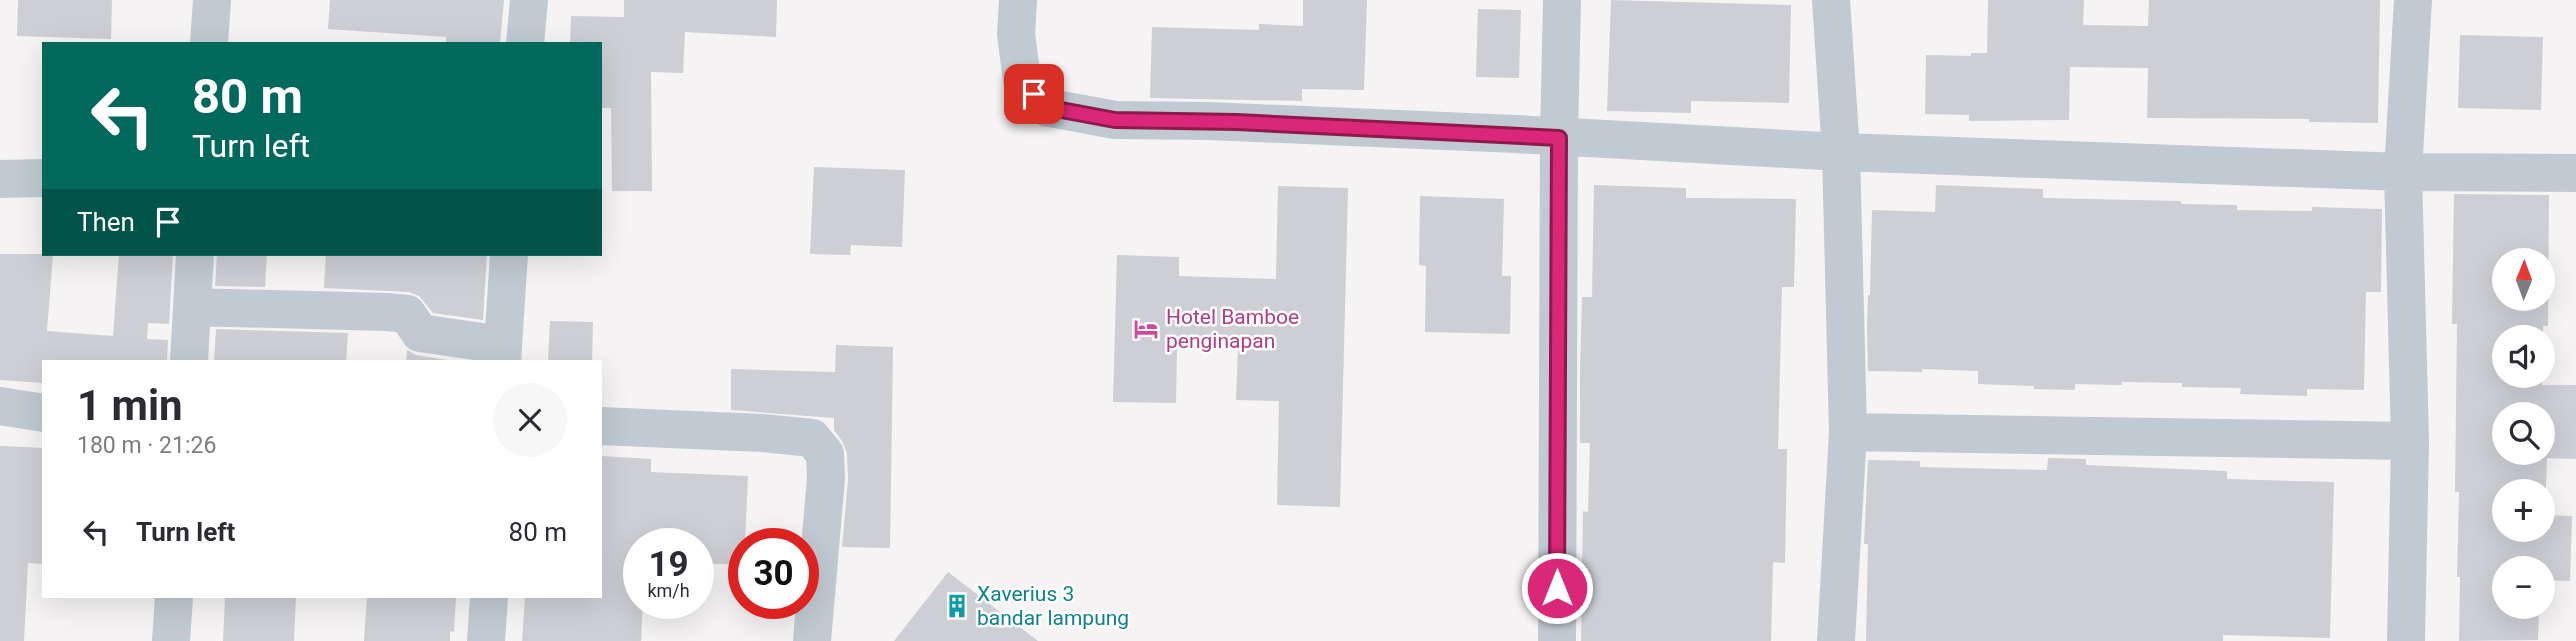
<!DOCTYPE html>
<meta charset="utf-8">
<style>
body{margin:0;font-family:Roboto,sans-serif;background:#f7f7f7;color:#2b2b33;height:100vh;display:flex;flex-direction:column;font-size:26px;white-space:nowrap}
*{box-sizing:border-box;margin:0}
p{font-size:23px;color:#7c7c81}
.icon{flex:none;width:38px;height:38px;fill:none;stroke:currentColor;stroke-width:2;stroke-linecap:round;stroke-linejoin:round}
.map{position:relative;flex:1;overflow:hidden}
.sheet{position:absolute;left:42px;top:360px;width:560px;height:238px;display:flex;flex-direction:column;background:#fff;border-radius:0px;box-shadow:0 7px 28px #0002}
.sheet>*{flex:none}
.hud{position:absolute;left:42px;top:42px;width:560px;height:214px;border-radius:0px;box-shadow:0 7px 28px #0002;background:#00695c;color:#fff;overflow:hidden}
.needle{width:46px;rotate:1deg}
.buttons{position:absolute;left:2492px;top:248px;display:grid;gap:14px}
.buttons a{display:grid;place-items:center;width:63px;height:63px;border-radius:50%;background:#fff;box-shadow:0 7px 28px #0002;font-size:35px}
.speed{position:absolute;left:623px;top:528px;display:flex;gap:14px;font-size:35px;font-weight:700;text-align:center}
.speed>*{display:grid;place-content:center;width:91px;height:91px;border-radius:50%;background:#fff;box-shadow:0 7px 28px #0002;line-height:1}
.speed small{font-size:18px;font-weight:400}
.speed .limit{border:10px solid #d22;background:#fff;color:#111}
.pin{position:absolute;display:grid;place-items:center;width:60px;height:60px;color:#fff;margin:-30px;border-radius:14px;box-shadow:0 4px 10px #0006}
.me{position:absolute;width:77px;margin:-38px;rotate:0deg;stroke-linejoin:round;filter:drop-shadow(0 0 5px #0008)}
.turn{display:flex;align-items:center;gap:24px;height:147px;padding:0 35px;font-size:32px}
.turn .icon{width:91px;height:91px;stroke-width:2.5}
.turn b{display:block;font-size:49px;line-height:60px}
.then{display:flex;align-items:center;height:66px;padding:0 35px;background:#0003;gap:14px;font-size:26px}
.round{display:grid;place-items:center;flex:none;width:74px;height:74px;border-radius:37px;background:#f7f7f7}
.summary{display:flex;align-items:center;justify-content:space-between;height:119px;padding:0 35px}
h1{font-size:42px;font-weight:700;line-height:52px}
ul{padding:0;list-style:none}
li{display:flex;align-items:center;gap:21px;height:105px;padding:0 35px}
li div{flex:1}
li b{display:block;font-size:26px}
li em{font-style:normal}
.map>svg:first-child{display:block}
.building{fill:#cdcfd5;fill-rule:evenodd}
.lines{fill:none;stroke-linecap:round;stroke-linejoin:round}
.minor{stroke:#c1cad2;stroke-width:38}
.route-casing{stroke:#8e194d;stroke-width:18}
.route{stroke:#db2777;stroke-width:12}
.labels{text-anchor:middle;stroke-width:5;stroke-linejoin:round;paint-order:stroke}
.hotel-label{font-size:21px;fill:#b23c85;stroke:#fff;text-anchor:start}
.culture-label{font-size:21px;fill:#0d838f;stroke:#fff;text-anchor:start}
</style>
<div class="map">
<svg width="2576" height="641" viewBox="0 0 2576 641">
<rect width="100%" height="100%" fill="#f5f3f3"/>
<path class="building" d="M18,0h94l-1,39 -94,-3z
M330,0h174l-4,44h-54v-7l-118,-8z
M624,0h153l-1,37 -91,-5 -2,41 -32,-1 1,119h-40l-1,-83h-11v-64h-30l1,-28 53,1z
M1303,0h64l-3,90 -62,-1v12l-152,-3 2,-71 107,3v-6l44,2z
M1611,0l180,5 -2,98 -98,-2v12l-84,-2z
M1988,0h96l-1,25 65,1 1,-26h231l-2,123 -69,-1v-3l-162,-1 1,-50 -78,-1 -1,53 -100,1v-6l-44,-1 1,-59 45,1v-3h16z
M1478,9l43,1 -2,68 -43,-1z
M2460,35l83,2 -2,73 -83,-2z
M814,167l91,3 -3,77 -51,-2 -1,10 -40,-1z
M1594,185l92,3v10l110,1 -2,88h-12l-4,162h9l-2,114 -12,-1 -2,79h-190l2,-130 5,1 2,-69h-10v-72l2,-74h10z
M1936,185l107,4v9l138,3v3l56,1v5l75,1v-4l70,2 -1,83h-15l-2,98 -57,-1v7l-67,-2 1,-6 -59,-1v-4l-60,-1v3l-47,-1v6l-41,-1v-3l-56,-2v-13l-56,-2v3l-54,-1 -1,-46 1,-30h2l2,-85 63,2z
M1278,186l70,2 -8,319 -63,-2 2,-104 -43,-1 2,-50 -61,-1 -1,54 -63,-1 4,-147 62,2v19l97,3z
M2454,194l95,1 -1,131h-5v28v-16h-39v38h38v9h34v74l-29,-1 -2,57 27,1 -2,65 -27,-1v-11h-39v38h35l-1,33 -79,1 1,-64h-3l2,-85h-4l2,-168h-5zM2504,261h39v38h-39zM2504,415h39v38h-39zM2504,492h39v38h-39z
M1420,196l84,3 -2,77h9l-1,58 -85,-2 1,-66 -7,-1z
M0,254h53l-6,77 66,5 6,-82h54l-4,70 -21,-1 -1,16 21,1 -1,22h-123v21l-44,-3z
M217,254h50l-2,33 -50,-1z
M326,254h161l-4,66 -50,-7 -14,-17 -10,-4 -85,-4z
M550,321l43,1 -1,40h-44z
M216,329l132,4 -2,29h-132z
M836,345l57,2 -3,201 -48,-1 6,-67 -1,-27 -5,-12 -8,-11v-12l-103,-8v-41l104,3z
M407,350l9,5 43,7h-53z
M0,446l44,2v116l-16,-1 -4,78h-24z
M602,456l49,3v13l97,4 -4,89 -46,-2v-19h-59v60h4l-2,37h-119l3,-44h75z
M2048,458l38,1v6l141,6v8l107,3 -4,156 -107,-3v6h-357l2,-97h-4l4,-84 52,1v6l127,3z
M948,572l90,69h-144z
M225,597h71l-2,44h-71z
M367,597h89l-2,35 -4,-1v10h-86z"/>
<g class="lines">
<path class="minor" d="M1018,0l-2,34 6,46 23,27 70,13 94,1 306,13 326,18 562,20 173,1
M1831,0l10,152 7,280 -12,209
M209,44l3,-44
M525,44l4,-44
M0,179l44,-1
M192,307l195,5 20,2 13,19 82,12
M189,362l6,-108
M502,362l7,-108
M0,406l44,7
M600,426l162,7 50,5 13,16 1,24 -14,163
M1848,432l562,9
M171,641l3,-44
M486,641l3,-44
M1557,641l2,-503 3,-138
M2406,641l4,-200 -7,-269 10,-172"/>
</g>
<g class="lines">
<g class="route-casing">
<path id="route" d="M1034,94l11,13 70,13 122,2 322,16 -2,450"/>
</g>
<use href="#route" class="route"/>
</g>
<defs>
<g id="hotel-bare" transform="scale(1.89)"><path d="M-6-4.5h1.5V1H6V5H4.5V3h-9V5H-6ZM-4 0a1.8 1.8 0 1 1 3.6 0ZM.5 0V-2.5h3Q6-2.5 6 0Z" fill="#d1479c" stroke="#fff" stroke-width="2.5" paint-order="stroke"/></g>
<g id="building-bare" transform="scale(1.89)"><path d="M-4-6H4V6H1V3H-1V6H-4ZM-2.5-4.3h1.7v1.8h-1.7ZM.8-4.3h1.7v1.8H.8ZM-2.5-1h1.7V.8h-1.7ZM.8-1h1.7V.8H.8Z" fill="#0f9aa8" stroke="#fff" stroke-width="2.5" paint-order="stroke"/></g>
</defs>
<g fill-rule="evenodd">
<use href="#hotel-bare" x="1146" y="329"/>
<use href="#building-bare" x="957" y="606"/>
</g>
<g class="labels">
<g class="hotel-label">
<text x="1166" y="324">Hotel Bamboe<tspan x="1166" dy="24">penginapan</tspan></text>
</g>
<g class="culture-label">
<text x="977" y="601">Xaverius 3<tspan x="977" dy="24">bandar lampung</tspan></text>
</g>
</g>
</svg>
<div class="buttons">
<a><svg class="needle" viewBox="-14 -14 28 28"><path d="M0-13l5 13h-10z" fill="#e53935"/><path d="M0 13l5-13h-10z" fill="#7c7c81"/></svg></a>
<a><svg class="icon" aria-label="sound" viewBox="0 0 24 24"><path d="M4 9h4l5-4v14l-5-4H4zM17 9q2 3 0 6"/></svg></a>
<a><svg class="icon" aria-label="search" viewBox="0 0 24 24"><circle cx="10" cy="10" r="6"/><path d="M15 15l6 6"/></svg></a>
<a>+</a>
<a>−</a>
</div>
<div class="speed"><div>19<small>km/h</small></div><div class="limit">30</div></div>
<div class="pin" style="left:1034px;top:94px;background:#d93025"><svg class="icon" aria-label="arrive" viewBox="0 0 24 24"><path d="M6 21V4h12l-3 4 3 4H6"/></svg></div>
<svg class="me" style="left:1557px;top:588px" viewBox="-20 -20 40 40"><circle r="17" fill="#db2777" stroke="#fff" stroke-width="3"/><path d="M0-11L8 9 0 5-8 9z" fill="#fff"/></svg>
<div class="hud">
<div class="turn"><svg class="icon" aria-label="left" viewBox="0 0 24 24"><path d="M17 20v-9H6M10 6l-5 5 5 5"/></svg><div><b>80 m</b>Turn left</div></div>
<div class="then">Then<svg class="icon" aria-label="arrive" viewBox="0 0 24 24"><path d="M6 21V4h12l-3 4 3 4H6"/></svg></div>
</div>
<section class="sheet">
<div class="summary"><div><h1>1 min</h1><p>180 m · 21:26</p></div><a class="round"><svg class="icon" aria-label="close" viewBox="0 0 24 24"><path d="M6 6l12 12M18 6L6 18"/></svg></a></div>
<ul>
<li><svg class="icon" aria-label="left" viewBox="0 0 24 24"><path d="M17 20v-9H6M10 6l-5 5 5 5"/></svg><div><b>Turn left</b></div><em>80 m</em></li>
</ul>
</section>
</div>
